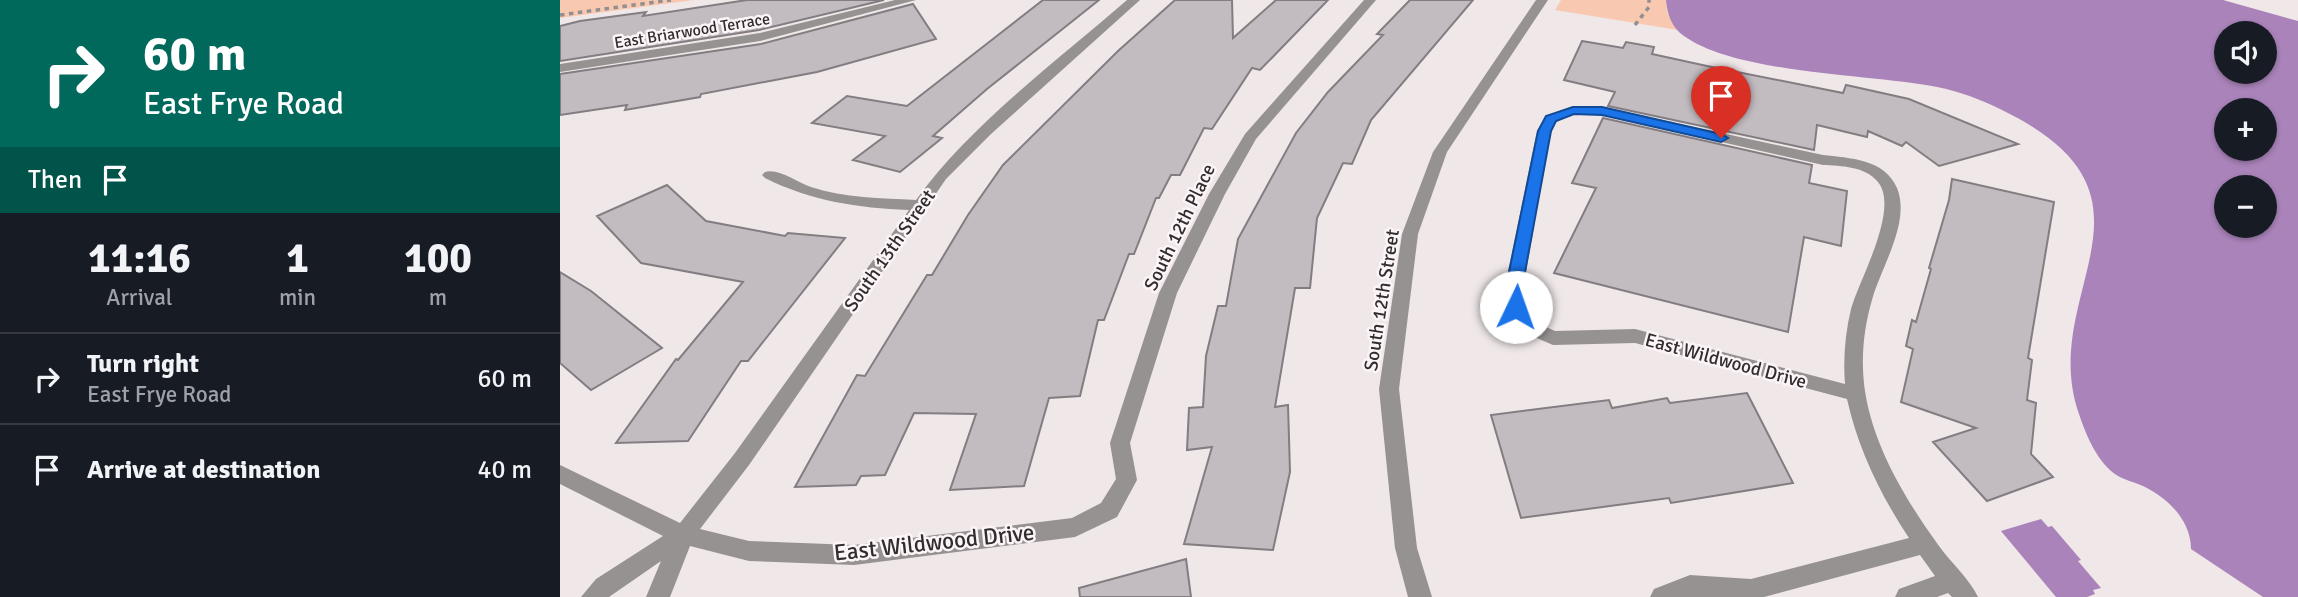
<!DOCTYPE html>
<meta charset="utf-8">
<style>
body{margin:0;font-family:Signika,sans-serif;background:#20242c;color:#f1f3f6;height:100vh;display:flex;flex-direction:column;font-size:26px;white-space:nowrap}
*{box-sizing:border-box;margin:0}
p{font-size:23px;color:#9ea1a6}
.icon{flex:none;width:38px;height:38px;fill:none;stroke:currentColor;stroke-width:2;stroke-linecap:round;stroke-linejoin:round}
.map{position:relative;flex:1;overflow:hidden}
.sheet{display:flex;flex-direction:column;background:#171b24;width:560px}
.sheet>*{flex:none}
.guide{background:#00695c;color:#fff;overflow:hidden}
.buttons{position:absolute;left:1654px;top:21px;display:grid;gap:14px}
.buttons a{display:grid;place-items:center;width:63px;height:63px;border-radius:50%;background:#171b24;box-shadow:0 2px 5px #0004;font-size:35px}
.pin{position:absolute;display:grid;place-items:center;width:60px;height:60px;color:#fff;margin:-72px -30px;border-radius:50% 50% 50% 0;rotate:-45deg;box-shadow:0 0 7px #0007}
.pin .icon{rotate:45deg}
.me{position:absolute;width:77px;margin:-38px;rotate:3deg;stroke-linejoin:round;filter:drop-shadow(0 0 5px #0008)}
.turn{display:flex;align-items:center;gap:24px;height:147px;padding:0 28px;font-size:32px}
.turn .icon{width:91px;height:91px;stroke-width:2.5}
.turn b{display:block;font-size:49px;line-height:60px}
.then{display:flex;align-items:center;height:66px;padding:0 28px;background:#0003;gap:14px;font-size:26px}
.eta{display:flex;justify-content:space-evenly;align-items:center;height:119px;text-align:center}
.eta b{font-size:42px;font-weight:800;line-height:49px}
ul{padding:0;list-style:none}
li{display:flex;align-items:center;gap:21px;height:91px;padding:0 28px;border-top:2px solid #363941}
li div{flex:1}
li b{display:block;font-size:26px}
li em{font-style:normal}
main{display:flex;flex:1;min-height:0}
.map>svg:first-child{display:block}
.green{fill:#f8c9b0}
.water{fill:#a983b9;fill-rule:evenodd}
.building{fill:#c2bcc0;stroke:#837d81;stroke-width:2}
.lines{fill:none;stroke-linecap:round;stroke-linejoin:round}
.path{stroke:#938e8f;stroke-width:3.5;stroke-dasharray:4.5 4.5;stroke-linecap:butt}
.street{fill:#969292;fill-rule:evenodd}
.route{fill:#1a73e8;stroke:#114b97;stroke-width:2}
.labels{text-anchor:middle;stroke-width:5;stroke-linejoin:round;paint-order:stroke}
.far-street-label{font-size:16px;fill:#302d2e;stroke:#fcf4f6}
.street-label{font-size:19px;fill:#302d2e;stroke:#fcf4f6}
.near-street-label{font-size:23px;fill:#302d2e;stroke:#fcf4f6}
</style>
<main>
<section class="sheet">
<div class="guide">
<div class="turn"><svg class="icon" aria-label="right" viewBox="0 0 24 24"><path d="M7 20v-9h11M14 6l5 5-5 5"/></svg><div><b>60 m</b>East Frye Road</div></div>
<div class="then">Then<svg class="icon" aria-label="arrive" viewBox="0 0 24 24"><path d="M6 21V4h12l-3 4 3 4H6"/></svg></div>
</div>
<div class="eta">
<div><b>11:16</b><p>Arrival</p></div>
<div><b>1</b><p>min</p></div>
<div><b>100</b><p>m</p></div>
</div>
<ul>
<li><svg class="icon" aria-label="right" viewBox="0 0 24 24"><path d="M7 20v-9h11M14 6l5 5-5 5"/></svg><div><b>Turn right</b><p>East Frye Road</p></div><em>60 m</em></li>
<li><svg class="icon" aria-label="arrive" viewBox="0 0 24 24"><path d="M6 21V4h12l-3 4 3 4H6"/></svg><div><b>Arrive at destination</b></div><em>40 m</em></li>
</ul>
</section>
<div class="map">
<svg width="1738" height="597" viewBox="0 0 1738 597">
<rect width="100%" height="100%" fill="#efe7e8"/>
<path class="green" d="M0,0h134l-134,18z
M1001,0h105l1,12 11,18 -123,-20z"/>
<path class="water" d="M1106,0h557l75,21v576h-35l-72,-48c0,-27 -21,-49 -44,-61 -9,-5 -20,-7 -29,-12 -20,-12 -32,-41 -39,-62 -43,-122 102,-217 -77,-304 -20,-10 -43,-19 -65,-23 -67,-13 -200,-13 -253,-51 -12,-8 -17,-22 -18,-36zM1666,33h38v39h-38zM1666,110h38v39h-38zM1666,187h38v39h-38z
M1481,519l7,8 4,-1 29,34 -3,1 23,27 -8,2 2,4 -8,3h-31l-55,-66z"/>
<path class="building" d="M187,0h137l-125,30 -199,31v-35l20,-5 66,-9 -3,4z
M483,0h56l-112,89 -54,47 9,2 -42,34 -47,-12 32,-24 -73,-13 35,-27 60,10z
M615,0h57l1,38 43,-38h52l-68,70 -8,-2 -40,61 -8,-1 -24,47h-9l-12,23h-3l-22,56h-5l-25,66h-6l-18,76 -31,2 -25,88 -74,4 26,-76 -62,-1 -29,62 -24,1 -5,9 -61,2 62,-112 8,1 62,-101h5l36,-60 35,-50 115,-114z
M850,0h63l-102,120 -19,44 -9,-1 -26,55 -7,70h-15l-20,119 13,-2 2,67 -17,78 -89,-6 28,-97 -25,3 2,-42 14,-1 3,-51 12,-50h8l12,-67 58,-106 32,-41 55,-57 -6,-1z
M353,4l23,35 -119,33 -116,22 -1,3 -75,13 2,-5 -67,10v-41l201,-30z
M1022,41l41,7 3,-6 28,5 -2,7 55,12 136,27 3,-8 63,14 109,45 -79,22 -33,-24 -4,4 -34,-15 -1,6 -50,-12 -3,25 -206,-44 7,-14 -51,-12z
M1043,118l209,47 -3,18 38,8 -6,55 -37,-9 -16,95 -234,-59 42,-85 -24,-5z
M1392,179l102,23 -26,156 4,2 -5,40 9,3 -5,51 22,23 -66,24 -54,-59 43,-14 -75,-26 12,-53 -7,-3 6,-26 4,2 15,-53 -2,-1 20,-68z
M107,185l39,36 79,15 3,-3 57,5 -97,123h-7l-53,80 -72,2 60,-84 2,1 65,-78 -102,-19 -44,-47z
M0,272l31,19 71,57 -71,42 -31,-27z
M1187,393l46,90 -122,20 -2,-5 -148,20 -30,-103 118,-15 3,8 55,-10 3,5z
M626,559l5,38h-111l-1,-9z"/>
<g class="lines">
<path class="path" d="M0,15l111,-15
M1075,25l14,-18v-7"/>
<path class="street" d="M335,0h21l-156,41 -200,31v-8l200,-31z
M567,0h13l-149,134 -45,45 -197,286 -49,64 49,12 105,4 218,-27 29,-15 15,-24 -6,-36 49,-150 50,-99 36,-60 119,-134h12l-120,139 -31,55 -48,99 -47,150 7,37 -20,37 -42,20 -221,28 -105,-4 -59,-15 -20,51h-24l15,-36 -52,36h-28l15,-18 67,-43 -103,-52v-19l120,58 55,-70 174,-243c-51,-2 -98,-9 -144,-32l-3,-3 3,-3c14,-4 33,11 46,15 34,11 70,11 105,13 53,-74 142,-140 211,-200z
M976,0h12l-101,152 -29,82 -19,155 18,159 15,49h-24l-13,-49 -16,-159 23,-155 31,-82z
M1013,106l29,1 221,48c26,3 62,4 74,33 14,34 -16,79 -25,112 -8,27 -11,56 -8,84 7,59 41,115 75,162 12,17 30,32 39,51h-26l-4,-4 -11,4h-42l4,-8 36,-13 -15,-21 -156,42h-114l4,-8 36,-14 61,4 158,-41c-28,-42 -51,-89 -62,-139l-212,-56 -82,2 -30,-13 -17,-25 2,-35 29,-141 9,-15zM1015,114l27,1 221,50c18,1 42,1 55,17 22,27 -19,98 -27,127 -6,25 -8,50 -6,75l-210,-55 -80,2 -20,-9 -11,-16 2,-34 25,-141 5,-9z"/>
</g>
<path class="route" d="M1013,107h29l119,27 7,4 -7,4 -119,-27 -28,-1 -18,7 -5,10 -26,141 -1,35 -8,6 -9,-6 2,-35 29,-141 8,-15z"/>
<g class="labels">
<g class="far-street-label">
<text transform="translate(132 30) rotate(-9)" y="6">East Briarwood Terrace</text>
</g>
<g class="street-label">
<text transform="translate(619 227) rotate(-64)" y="7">South 12th Place</text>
<text transform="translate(329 250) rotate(-55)" y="7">South 13th Street</text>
<text transform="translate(821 300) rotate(-81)" y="7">South 12th Street</text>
<text transform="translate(1166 360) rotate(15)" y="7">East Wildwood Drive</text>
</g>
<g class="near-street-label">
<text transform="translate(374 542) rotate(-6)" y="8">East Wildwood Drive</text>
</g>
</g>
</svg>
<div class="buttons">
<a><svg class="icon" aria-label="sound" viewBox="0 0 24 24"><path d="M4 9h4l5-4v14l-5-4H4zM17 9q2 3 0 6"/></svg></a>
<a>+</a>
<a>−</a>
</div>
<div class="pin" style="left:1161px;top:138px;background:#d93025"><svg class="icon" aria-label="arrive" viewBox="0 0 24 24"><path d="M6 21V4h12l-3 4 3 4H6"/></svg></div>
<svg class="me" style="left:956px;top:307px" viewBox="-20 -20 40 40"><circle r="19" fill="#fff"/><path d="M0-13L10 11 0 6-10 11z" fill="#1a73e8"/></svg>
</div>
</main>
